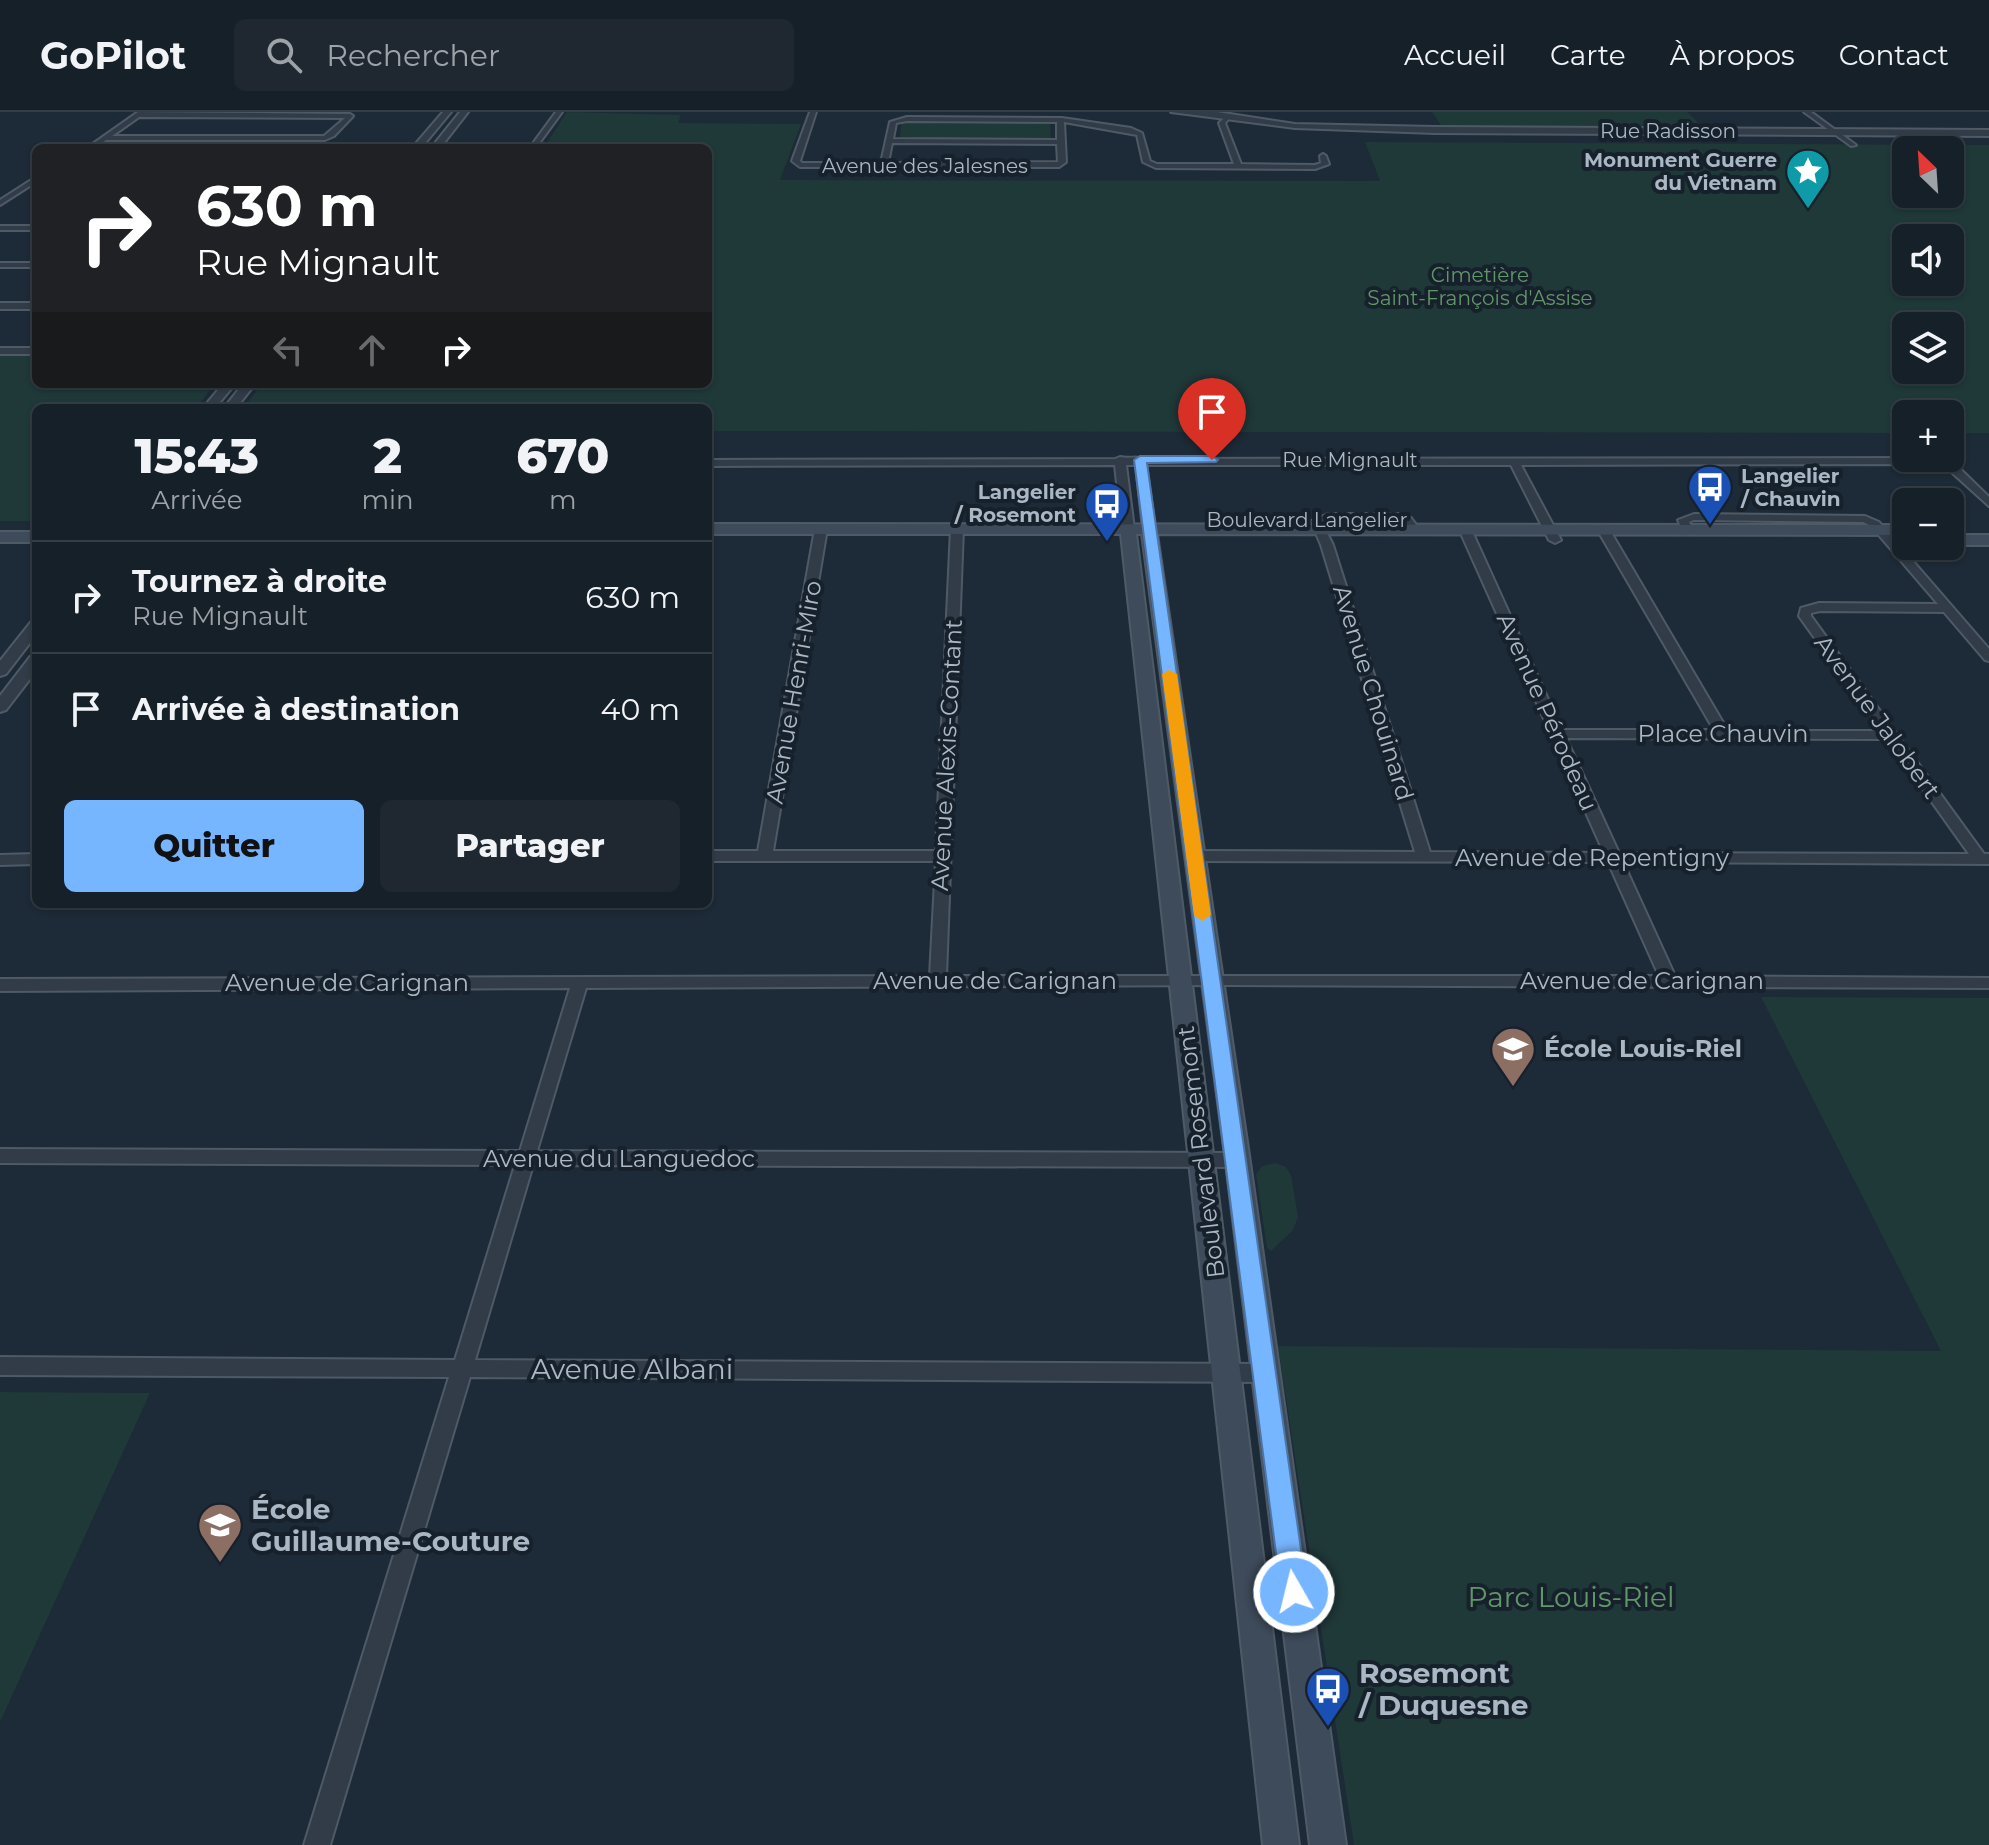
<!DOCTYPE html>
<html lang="fr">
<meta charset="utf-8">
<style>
body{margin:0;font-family:Montserrat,sans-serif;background:#1f2831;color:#f1f3f6;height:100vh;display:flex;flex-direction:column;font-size:30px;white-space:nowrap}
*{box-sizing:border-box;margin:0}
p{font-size:26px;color:#9ea3a8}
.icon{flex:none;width:44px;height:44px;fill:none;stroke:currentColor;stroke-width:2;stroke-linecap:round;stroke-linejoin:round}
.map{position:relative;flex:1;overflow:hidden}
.drawer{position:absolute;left:32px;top:292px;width:680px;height:504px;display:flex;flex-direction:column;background:#162029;border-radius:12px;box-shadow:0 2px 6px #0004,0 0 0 2px #353e46}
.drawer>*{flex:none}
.hud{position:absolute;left:32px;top:32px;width:680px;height:244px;border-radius:12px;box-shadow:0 2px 6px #0004,0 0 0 2px #353e46;background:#202124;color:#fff;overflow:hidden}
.needle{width:52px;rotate:335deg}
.tools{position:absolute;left:1892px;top:24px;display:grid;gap:16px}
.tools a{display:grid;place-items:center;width:72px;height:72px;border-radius:12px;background:#162029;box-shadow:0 2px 6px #0004,0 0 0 2px #353e46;font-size:40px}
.pin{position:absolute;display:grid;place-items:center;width:68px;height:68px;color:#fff;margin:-82px -34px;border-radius:50% 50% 50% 0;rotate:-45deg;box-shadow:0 0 8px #0007}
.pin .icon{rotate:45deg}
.me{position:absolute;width:88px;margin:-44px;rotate:352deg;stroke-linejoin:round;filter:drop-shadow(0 0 6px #0008)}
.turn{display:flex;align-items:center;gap:28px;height:168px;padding:0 32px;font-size:36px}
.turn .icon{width:104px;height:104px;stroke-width:2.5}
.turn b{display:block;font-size:56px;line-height:68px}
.lanes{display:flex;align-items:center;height:76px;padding:0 32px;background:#0003;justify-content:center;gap:40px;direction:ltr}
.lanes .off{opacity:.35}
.eta{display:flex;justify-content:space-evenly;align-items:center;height:136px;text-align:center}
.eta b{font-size:48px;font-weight:800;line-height:56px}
.cta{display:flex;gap:16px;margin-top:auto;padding:16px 32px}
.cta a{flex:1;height:92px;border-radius:12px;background:#76b5ff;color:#111;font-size:32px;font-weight:800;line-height:92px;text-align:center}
.cta a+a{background:#1f2831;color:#f1f3f6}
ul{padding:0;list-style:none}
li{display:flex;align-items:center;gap:24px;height:112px;padding:0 32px;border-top:2px solid #353e46}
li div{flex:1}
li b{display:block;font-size:30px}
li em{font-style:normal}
header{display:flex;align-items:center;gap:48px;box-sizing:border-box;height:112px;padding:0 40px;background:#162029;border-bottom:2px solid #353e46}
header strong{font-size:38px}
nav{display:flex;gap:44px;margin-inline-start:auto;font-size:28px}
.search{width:560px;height:72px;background:#1f2831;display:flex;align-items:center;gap:20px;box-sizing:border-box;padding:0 28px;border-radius:12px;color:#9ea3a8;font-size:30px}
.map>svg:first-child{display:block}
.green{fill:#1f3838;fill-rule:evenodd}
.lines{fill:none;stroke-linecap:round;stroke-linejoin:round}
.minor-casing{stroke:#4e5a66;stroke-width:4}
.tertiary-casing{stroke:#4e5a66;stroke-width:4}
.secondary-casing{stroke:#4e5a66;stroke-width:4}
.minor{fill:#313c48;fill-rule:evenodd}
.tertiary{fill:#313c48;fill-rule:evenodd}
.secondary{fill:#3e4b5b;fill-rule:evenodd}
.route{fill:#76b5ff;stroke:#4d76a6;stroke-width:2}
.slow{fill:#f59e0b}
.labels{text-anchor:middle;stroke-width:8;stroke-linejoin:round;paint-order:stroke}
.far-street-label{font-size:20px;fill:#aab7c5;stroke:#17212c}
.far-poi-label{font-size:20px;font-weight:bold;fill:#aab7c5;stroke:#17212c;text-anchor:end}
.far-park-label{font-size:20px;fill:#609769;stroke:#17212c}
.street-label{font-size:24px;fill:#aab7c5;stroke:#17212c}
.poi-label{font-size:24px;font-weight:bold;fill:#aab7c5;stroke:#17212c;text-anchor:start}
.near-street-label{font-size:28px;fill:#aab7c5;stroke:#17212c}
.near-poi-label{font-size:28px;font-weight:bold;fill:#aab7c5;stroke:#17212c;text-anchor:start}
.near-park-label{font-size:28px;fill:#609769;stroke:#17212c}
</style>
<header>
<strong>GoPilot</strong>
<div class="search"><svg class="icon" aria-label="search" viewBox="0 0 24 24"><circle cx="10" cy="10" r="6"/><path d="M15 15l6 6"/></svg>Rechercher</div>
<nav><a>Accueil</a><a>Carte</a><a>À propos</a><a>Contact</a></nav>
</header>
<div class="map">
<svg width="1989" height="1733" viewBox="0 0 1989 1733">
<rect width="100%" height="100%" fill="#1d2a37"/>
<path class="green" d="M567,0l114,3 -3,8 123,1 -21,56 600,1 -15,-39 624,3v288h-39v-19h-44v19l-1198,-2v-23h-465l19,-24h446v-236h-149l-13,-4zM1906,38h44v44h-44zM1906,126h44v44h-44zM1906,214h44v44h-44z
M1432,0h255l18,17 -262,-1z
M903,10h143l4,1 1,15 -151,1 1,-16z
M0,244h36v28h179l-19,24h-160v113h-36z
M1761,885l228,1v847h-635l-76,-499 663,5z
M1276,1051l10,4 5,8 7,42 -5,13 -22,21 -4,-3 -11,-74 6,-8z
M0,1280l150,1 -150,329z"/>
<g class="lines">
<g class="minor-casing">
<path id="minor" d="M138,0l212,2 3,2 -19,20 -9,4h-219l-11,8h-8zM139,5l206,1 -21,18h-212z
M556,0h6l-22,30v6h-6v-6z
M810,0h6l-16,49 2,2h79l9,-41 17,-5 155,1 69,10 11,5 8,28 7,3h77l-15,-41 9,-9 3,2 -6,7 16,41 74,1 6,-2 -1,-7 3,-2 3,2 3,8 -14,5 -159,-1 -13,-6 -6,-27 -73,-13 2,40 -7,5h-259l-8,-6zM907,9l150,1v18l-164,-1 3,-16zM892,31l165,1 1,18 -170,1z
M1804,0h7l45,33 -5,1z
M36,65v5l-36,23v-5z
M0,114h36v4h-36z
M0,151h36v4h-36z
M0,191h36v6h-36z
M0,236h36v6h-36z
M1120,345c8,2 19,-1 25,2l782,-1 29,7 33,32v9l-41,-37 -21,-5 -406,1 40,75 -6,3 -6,-3 -38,-75h-365l9,64 -6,3 -6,-3 -7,-64h-10l8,64 -6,3 -6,-3 -7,-64 -407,1v-6l407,-1z
M1398,402l13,4 8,11 -2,2h-8l-6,-9 -6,-2h-68l-7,3 11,22 97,307 174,1 -145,-324 2,-2 10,2 91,201h152l-117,-201 6,-3 6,3 119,202h153l-82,-115 2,-8 18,-5 119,1 -67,-78 -8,-4 -169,-2 -5,2 4,8 -6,3 -4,-1 -5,-12 16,-6 171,2 14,6 110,127v12l-4,-1 -41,-48 -124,-1 -9,2v3l173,238h5v10l-366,-2 52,114 314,2v10l-763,-3 -640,3 -49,163 700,2 6,2 3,5 -3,5 -6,2 -704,-2 -58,195 789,4 7,3 3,6 -3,6 -7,3 -794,-5 -140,468h-26l145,-468 -449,-2v-18l455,3 60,-195 -515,-2v-14l520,2 50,-163 -570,3v-12l930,-3 6,-115h-228v-10h50l57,-322 6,-3 6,3 -54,322h163l15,-322 6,-3 6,3 -17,447h713l-51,-114 -413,-1 -7,-5 7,-5 220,1 -94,-307 -10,-24 17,-7zM1566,626l321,1 82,115 -350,-1z
M36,742v10l-36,1v-10z"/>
</g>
<g class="tertiary-casing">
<path id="tertiary" d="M443,0h8l-30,36h-9z
M460,0h8l-28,36h-9z
M1171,0h46l78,12 140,3 554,3v6l-554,-3 -140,-5z
M223,272h12l-20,24h-12z
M243,272h12l-19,24h-12z
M36,508v15l-30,39 -6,2v-15l31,-39z
M36,543v16l-30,39 -6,2v-16l30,-39z"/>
</g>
<g class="secondary-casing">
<path id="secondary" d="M708,412l1198,1v10l-749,-1 92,621 97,690h-36l-85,-690 -83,-621h-6l163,1311h-36l-142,-1311h-413z
M0,420h36v10h-36z
M1950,423h39v10h-39z"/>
</g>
<use href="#minor" class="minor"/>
<use href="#tertiary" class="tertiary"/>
<use href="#secondary" class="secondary"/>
</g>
<path class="route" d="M1212,344l6,4 -2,2 -69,1 160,1129 -4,9 -9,4 -10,-4 -3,-9 -147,-1132 6,-4z"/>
<path class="slow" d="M1169,558l8,4 34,241 -9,6 -8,-6 -32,-241z"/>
<defs>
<g id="sight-pin" transform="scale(2.3)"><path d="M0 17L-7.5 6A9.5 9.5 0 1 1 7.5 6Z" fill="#0f9aa8" stroke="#17212c"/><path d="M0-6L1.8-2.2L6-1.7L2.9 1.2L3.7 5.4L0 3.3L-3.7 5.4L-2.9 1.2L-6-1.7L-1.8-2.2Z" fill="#fff"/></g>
<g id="bus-pin" transform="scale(2.3)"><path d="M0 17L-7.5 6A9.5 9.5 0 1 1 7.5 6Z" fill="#1a4fb4" stroke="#17212c"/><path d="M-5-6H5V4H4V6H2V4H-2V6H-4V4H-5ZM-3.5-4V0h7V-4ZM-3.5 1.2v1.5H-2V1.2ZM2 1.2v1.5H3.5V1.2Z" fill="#fff"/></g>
<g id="school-pin" transform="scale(2.3)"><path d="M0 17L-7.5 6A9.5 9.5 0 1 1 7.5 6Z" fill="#8d6e63" stroke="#17212c"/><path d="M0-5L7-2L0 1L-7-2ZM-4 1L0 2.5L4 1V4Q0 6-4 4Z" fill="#fff"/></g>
</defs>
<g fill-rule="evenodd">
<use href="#sight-pin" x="1808" y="59"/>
<use href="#bus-pin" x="1710" y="375"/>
<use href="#bus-pin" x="1107" y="392"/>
<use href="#school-pin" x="1513" y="937"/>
<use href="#school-pin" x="220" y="1413"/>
<use href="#bus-pin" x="1328" y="1577"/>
</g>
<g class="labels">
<g class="far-street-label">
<text x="1668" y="26">Rue Radisson</text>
<text x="925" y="61">Avenue des Jalesnes</text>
<text x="1350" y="355">Rue Mignault</text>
<text x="1307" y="415">Boulevard Langelier</text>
</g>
<g class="far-poi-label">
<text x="1777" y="55">Monument Guerre<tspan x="1777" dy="23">du Vietnam</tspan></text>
<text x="1741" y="371" text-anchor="start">Langelier<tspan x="1741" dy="23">/ Chauvin</tspan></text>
<text x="1076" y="387">Langelier<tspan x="1076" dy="23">/ Rosemont</tspan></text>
</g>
<g class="far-park-label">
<text x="1480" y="170">Cimetière<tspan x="1480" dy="23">Saint-François d'Assise</tspan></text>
</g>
<g class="street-label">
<text transform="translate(794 580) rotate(-80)" y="8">Avenue Henri-Miro</text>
<text transform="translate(1373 581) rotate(73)" y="8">Avenue Chouinard</text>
<text transform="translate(1547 600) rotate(66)" y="8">Avenue Pérodeau</text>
<text transform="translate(1877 605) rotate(54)" y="8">Avenue Jalobert</text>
<text x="1723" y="630">Place Chauvin</text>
<text transform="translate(947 643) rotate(-87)" y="8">Avenue Alexis-Contant</text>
<text x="1592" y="754">Avenue de Repentigny</text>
<text x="995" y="877">Avenue de Carignan</text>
<text x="1642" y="877">Avenue de Carignan</text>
<text x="347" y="879">Avenue de Carignan</text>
<text transform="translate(1201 1040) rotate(-97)" y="8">Boulevard Rosemont</text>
<text x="619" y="1055">Avenue du Languedoc</text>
</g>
<g class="poi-label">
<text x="1544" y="945">École Louis-Riel</text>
</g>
<g class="near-street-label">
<text x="632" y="1267">Avenue Albani</text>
</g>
<g class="near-poi-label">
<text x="251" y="1407">École<tspan x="251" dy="32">Guillaume-Couture</tspan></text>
<text x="1359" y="1571">Rosemont<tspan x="1359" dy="32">/ Duquesne</tspan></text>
</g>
<g class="near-park-label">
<text x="1571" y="1495">Parc Louis-Riel</text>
</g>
</g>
</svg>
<div class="tools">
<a><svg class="needle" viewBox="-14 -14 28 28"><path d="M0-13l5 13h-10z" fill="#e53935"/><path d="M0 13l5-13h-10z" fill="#9ea3a8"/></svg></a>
<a><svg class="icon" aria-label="sound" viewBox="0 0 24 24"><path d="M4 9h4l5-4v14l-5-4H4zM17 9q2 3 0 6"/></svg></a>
<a><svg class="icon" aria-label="layers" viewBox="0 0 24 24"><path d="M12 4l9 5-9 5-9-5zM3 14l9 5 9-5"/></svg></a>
<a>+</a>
<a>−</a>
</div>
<div class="pin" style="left:1212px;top:348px;background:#d93025"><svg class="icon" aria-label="arrive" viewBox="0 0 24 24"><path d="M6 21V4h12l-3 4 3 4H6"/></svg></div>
<svg class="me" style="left:1294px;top:1480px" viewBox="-20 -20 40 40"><circle r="17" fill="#76b5ff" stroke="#fff" stroke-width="3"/><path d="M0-11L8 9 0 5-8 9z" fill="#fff"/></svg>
<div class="hud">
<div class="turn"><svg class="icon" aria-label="right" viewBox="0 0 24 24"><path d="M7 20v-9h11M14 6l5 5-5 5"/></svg><div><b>630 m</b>Rue Mignault</div></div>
<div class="lanes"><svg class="icon off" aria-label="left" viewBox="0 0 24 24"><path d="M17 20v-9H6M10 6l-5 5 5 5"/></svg><svg class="icon off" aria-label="ahead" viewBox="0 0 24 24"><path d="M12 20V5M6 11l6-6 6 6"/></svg><svg class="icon" aria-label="right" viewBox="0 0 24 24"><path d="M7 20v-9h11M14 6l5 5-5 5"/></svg></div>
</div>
<section class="drawer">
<div class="eta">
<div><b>15:43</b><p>Arrivée</p></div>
<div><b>2</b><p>min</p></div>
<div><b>670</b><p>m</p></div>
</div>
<ul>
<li><svg class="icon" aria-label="right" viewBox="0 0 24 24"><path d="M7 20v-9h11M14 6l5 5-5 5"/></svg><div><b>Tournez à droite</b><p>Rue Mignault</p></div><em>630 m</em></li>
<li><svg class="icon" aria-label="arrive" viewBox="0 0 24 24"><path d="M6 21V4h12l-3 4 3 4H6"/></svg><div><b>Arrivée à destination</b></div><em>40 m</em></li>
</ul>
<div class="cta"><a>Quitter</a><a>Partager</a></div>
</section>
</div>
